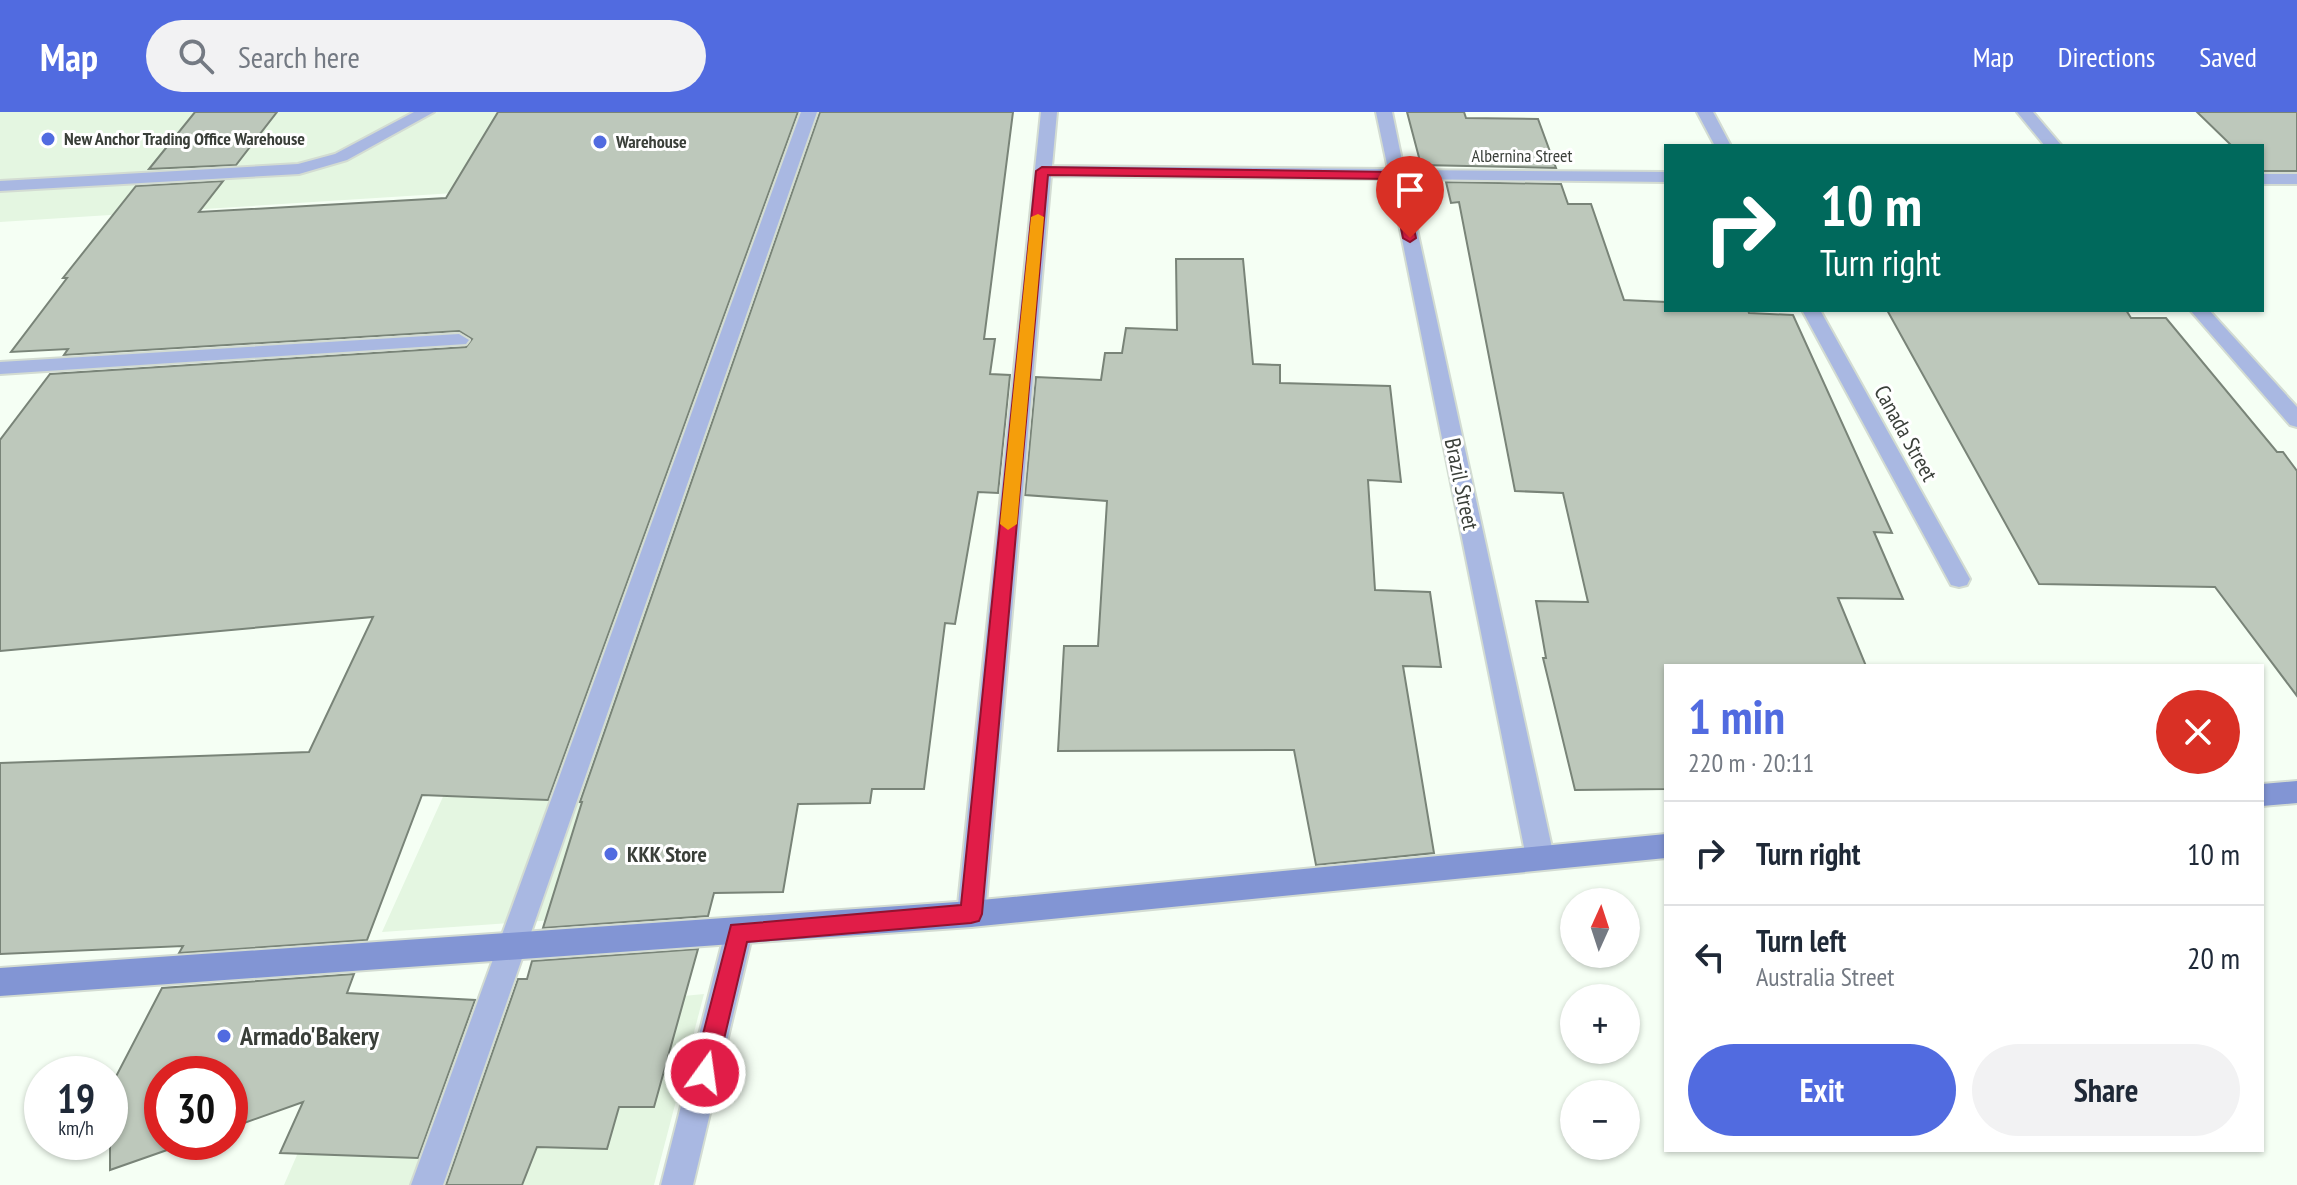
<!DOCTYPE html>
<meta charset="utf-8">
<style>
body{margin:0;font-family:"PT Sans Narrow",sans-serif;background:#f2f2f3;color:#1f2937;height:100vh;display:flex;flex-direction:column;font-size:30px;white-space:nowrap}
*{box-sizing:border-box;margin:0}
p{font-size:26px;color:#747a83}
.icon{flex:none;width:44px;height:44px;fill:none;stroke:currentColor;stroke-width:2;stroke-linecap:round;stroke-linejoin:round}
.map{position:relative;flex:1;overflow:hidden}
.panel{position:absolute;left:1664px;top:552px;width:600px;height:488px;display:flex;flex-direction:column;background:#fff;border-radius:0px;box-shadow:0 2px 6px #0004}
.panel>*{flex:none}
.hud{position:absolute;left:1664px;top:32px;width:600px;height:168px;border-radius:0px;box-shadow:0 2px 6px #0004;background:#00695c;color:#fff;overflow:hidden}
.needle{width:52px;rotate:3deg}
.buttons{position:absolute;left:1560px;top:776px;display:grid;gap:16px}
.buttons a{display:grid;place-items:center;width:80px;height:80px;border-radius:50%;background:#fff;box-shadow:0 2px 6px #0004;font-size:40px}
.speed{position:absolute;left:24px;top:944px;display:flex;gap:16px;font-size:40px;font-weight:700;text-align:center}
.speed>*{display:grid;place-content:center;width:104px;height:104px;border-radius:50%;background:#fff;box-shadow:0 2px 6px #0004;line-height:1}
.speed small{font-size:20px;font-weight:400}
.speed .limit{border:12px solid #d22;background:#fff;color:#111}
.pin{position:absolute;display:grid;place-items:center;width:68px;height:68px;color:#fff;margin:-82px -34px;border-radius:50% 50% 50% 0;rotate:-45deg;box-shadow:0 0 8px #0007}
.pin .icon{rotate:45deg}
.me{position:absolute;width:88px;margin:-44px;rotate:14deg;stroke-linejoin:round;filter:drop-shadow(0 0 6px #0008)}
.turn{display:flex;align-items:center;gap:28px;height:168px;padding:0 24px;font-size:36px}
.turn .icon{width:104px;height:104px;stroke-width:2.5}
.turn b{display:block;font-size:56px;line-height:68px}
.round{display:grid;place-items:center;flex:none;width:84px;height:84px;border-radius:42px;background:#f2f2f3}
.summary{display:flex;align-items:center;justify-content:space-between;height:136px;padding:0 24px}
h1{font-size:48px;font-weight:700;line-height:60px;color:#516be0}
.cta{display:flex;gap:16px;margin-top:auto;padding:16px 24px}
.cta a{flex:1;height:92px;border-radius:48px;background:#516be0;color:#fff;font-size:32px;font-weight:700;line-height:92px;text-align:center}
.cta a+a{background:#f2f2f3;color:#1f2937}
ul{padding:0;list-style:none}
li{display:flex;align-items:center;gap:24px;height:104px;padding:0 24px;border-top:2px solid #e0e1e3}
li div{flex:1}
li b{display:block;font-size:30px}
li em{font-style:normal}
header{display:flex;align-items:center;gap:48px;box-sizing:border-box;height:112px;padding:0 40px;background:#516be0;color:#fff}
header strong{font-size:38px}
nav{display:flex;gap:44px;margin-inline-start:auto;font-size:28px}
.search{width:560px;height:72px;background:#f2f2f3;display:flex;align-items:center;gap:20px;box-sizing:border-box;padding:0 28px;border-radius:44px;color:#747a83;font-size:30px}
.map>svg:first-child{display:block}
.built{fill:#e4f6e1}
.building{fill:#bdc8bb;stroke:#798478;stroke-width:2}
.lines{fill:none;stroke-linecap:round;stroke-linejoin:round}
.lane-casing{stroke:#d3dcd2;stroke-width:4}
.street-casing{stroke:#d3dcd2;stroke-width:4}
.secondary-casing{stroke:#d3dcd2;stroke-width:4}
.lane{fill:#a9b8e2;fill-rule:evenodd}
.street{fill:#a9b8e2;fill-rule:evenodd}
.secondary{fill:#8295d4;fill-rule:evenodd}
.route{fill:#e11d48;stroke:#92132f;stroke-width:2}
.slow{fill:#f59e0b}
.poi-dot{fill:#516be0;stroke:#fff;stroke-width:3}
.labels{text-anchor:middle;stroke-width:6;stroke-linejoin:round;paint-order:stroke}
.far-poi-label{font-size:18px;font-weight:bold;fill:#3a3f39;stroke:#fff;text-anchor:start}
.far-street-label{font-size:18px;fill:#3a3f39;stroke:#fff}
.street-label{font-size:22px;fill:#3a3f39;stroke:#fff}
.poi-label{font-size:22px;font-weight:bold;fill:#3a3f39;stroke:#fff;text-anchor:start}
.near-poi-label{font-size:26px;font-weight:bold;fill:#3a3f39;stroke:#fff;text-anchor:start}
</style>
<header>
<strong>Map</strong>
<div class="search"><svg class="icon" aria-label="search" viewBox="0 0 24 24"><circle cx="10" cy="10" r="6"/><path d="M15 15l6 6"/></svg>Search here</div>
<nav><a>Map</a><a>Directions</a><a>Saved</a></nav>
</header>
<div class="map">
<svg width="2297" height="1073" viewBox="0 0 2297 1073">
<rect width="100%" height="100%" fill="#f5fff4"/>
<path class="built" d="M0,0h895l-198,798 -315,22 341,-756 -723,46z
M704,882l-50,191h-370l68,-157z"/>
<path class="building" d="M195,0h82l-41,53 -87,4z
M498,0h300l-250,688 -126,-5 -55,145 -188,13 4,-7 -183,8v-191l309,-11 64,-135 -373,34v-211l50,-66 416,-27 6,-8 -13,-8 -395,24 4,-6 -57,3 56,-74h-4l73,-92 87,-5 -24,31 247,-14z
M820,0h193l-29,227h11l-5,35 20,1 -12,118 -20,-1 -23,132 -10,-1 -21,166h-52l-2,14 -72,1 -15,88 -69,1 -6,23 -165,12 39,-126h-2z
M1407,0h57l2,6 72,1 18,49 -135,-3z
M2197,0h100v59h-35v-25h-30z
M1446,70l115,2 7,20h23l33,96 42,2v8h82l1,3 44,2 99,218 -18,-1 29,67 -65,-1 28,68h-200v123l-91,1 -32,-132h3l-10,-57 52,1 -25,-109 -48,-2 -56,-289 -8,1z
M1176,147h67l10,105 27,1v18l110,3 11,96 -33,-2 7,110 55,2 11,75 -38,-1 31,187 -118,12 -22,-115 -236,1 6,-105h34l9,-145 -82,-6 11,-118 65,3 4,-27h17l4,-25 51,2z
M1887,198h239l5,8h35l111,134h6l14,19v225l-82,-109 -176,-3z
M698,837l-44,158h-35l-12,42 -70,-2 -15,38h-76l72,-206h9l5,-18z
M354,862l-7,19 128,7 -57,158 -138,-5 23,-51 -73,26v-54h-68v68h28l-80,28v-82l52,-100z"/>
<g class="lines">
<g class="lane-casing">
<path id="lane" d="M414,0h20l-87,48 -48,14 -299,17v-10l298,-17 37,-10z"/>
</g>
<g class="street-casing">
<path id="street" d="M801,0h16l-374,1073h-32z
M1041,0h16l-5,54 336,3 -12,-57h16l12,58 262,2v10l-260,-3 148,678 -4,8 -10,4 -10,-4 -4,-8 -136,-678 -339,-3 -66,738 -4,9 -10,4 -10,-4 -4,-9z
M1697,0h16l18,34h-16z
M2017,0h16l29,34h-17z
M2262,62h35v10h-35z
M1802,198h18l150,269 -3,6 -8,2 -8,-2z
M2190,198h19l88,97v20l-7,-2z
M459,222l10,6 -3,4 -466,30v-12z
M739,807l10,4 4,9 -60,253h-32l64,-253 4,-9z"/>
</g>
<g class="secondary-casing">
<path id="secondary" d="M2297,669v22l-35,3v-22z
M1666,722v24l-695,69 -971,69v-28l971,-67z"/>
</g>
<use href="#lane" class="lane"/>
<use href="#street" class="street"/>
<use href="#secondary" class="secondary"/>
</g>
<path class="route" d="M1042,55l354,5 7,4 13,62 -6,4 -7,-4 -12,-59 -343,-4 -66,739 -3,7 -8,2 -224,19 -31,131 -3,8 -8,3 -9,-3 -3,-8 38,-148 230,-20 75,-734z"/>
<path class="slow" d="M1038,102l6,3 -27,307 -9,6 -8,-6 31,-307z"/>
<g class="poi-dot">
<circle cx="48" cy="27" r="8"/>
<circle cx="600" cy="30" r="8"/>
<circle cx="611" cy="742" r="8"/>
<circle cx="224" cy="924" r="8"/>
</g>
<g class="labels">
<g class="far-poi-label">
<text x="64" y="33">New Anchor Trading Office Warehouse</text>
<text x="616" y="36">Warehouse</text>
</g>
<g class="far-street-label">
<text x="1522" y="50">Albernina Street</text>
</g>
<g class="street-label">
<text transform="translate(1906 321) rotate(61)" y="8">Canada Street</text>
<text transform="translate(1462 372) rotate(78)" y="8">Brazil Street</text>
</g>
<g class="poi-label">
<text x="627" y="750">KKK Store</text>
</g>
<g class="near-poi-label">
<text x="240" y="933">Armado'Bakery</text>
</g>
</g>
</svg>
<div class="buttons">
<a><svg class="needle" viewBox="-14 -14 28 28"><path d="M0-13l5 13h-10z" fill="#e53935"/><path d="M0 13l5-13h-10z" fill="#747a83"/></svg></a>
<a>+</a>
<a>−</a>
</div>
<div class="speed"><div>19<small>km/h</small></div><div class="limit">30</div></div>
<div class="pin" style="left:1410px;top:126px;background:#d93025"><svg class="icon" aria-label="arrive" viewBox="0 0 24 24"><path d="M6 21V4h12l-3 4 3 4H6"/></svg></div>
<svg class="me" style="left:705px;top:961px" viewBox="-20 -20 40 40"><circle r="17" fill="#e11d48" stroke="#fff" stroke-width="3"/><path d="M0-11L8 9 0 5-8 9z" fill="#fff"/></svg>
<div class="hud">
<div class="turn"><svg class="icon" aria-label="right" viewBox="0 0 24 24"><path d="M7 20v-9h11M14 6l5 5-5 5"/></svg><div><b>10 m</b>Turn right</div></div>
</div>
<section class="panel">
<div class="summary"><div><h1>1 min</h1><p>220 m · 20:11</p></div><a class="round" style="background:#d93025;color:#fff"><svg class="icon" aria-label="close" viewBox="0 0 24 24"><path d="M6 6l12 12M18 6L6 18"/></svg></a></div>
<ul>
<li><svg class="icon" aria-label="right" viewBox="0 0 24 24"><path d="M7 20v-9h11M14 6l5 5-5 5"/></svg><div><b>Turn right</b></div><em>10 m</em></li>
<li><svg class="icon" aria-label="left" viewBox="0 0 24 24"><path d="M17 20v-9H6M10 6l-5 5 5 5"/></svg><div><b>Turn left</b><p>Australia Street</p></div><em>20 m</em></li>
</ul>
<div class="cta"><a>Exit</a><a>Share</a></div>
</section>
</div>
